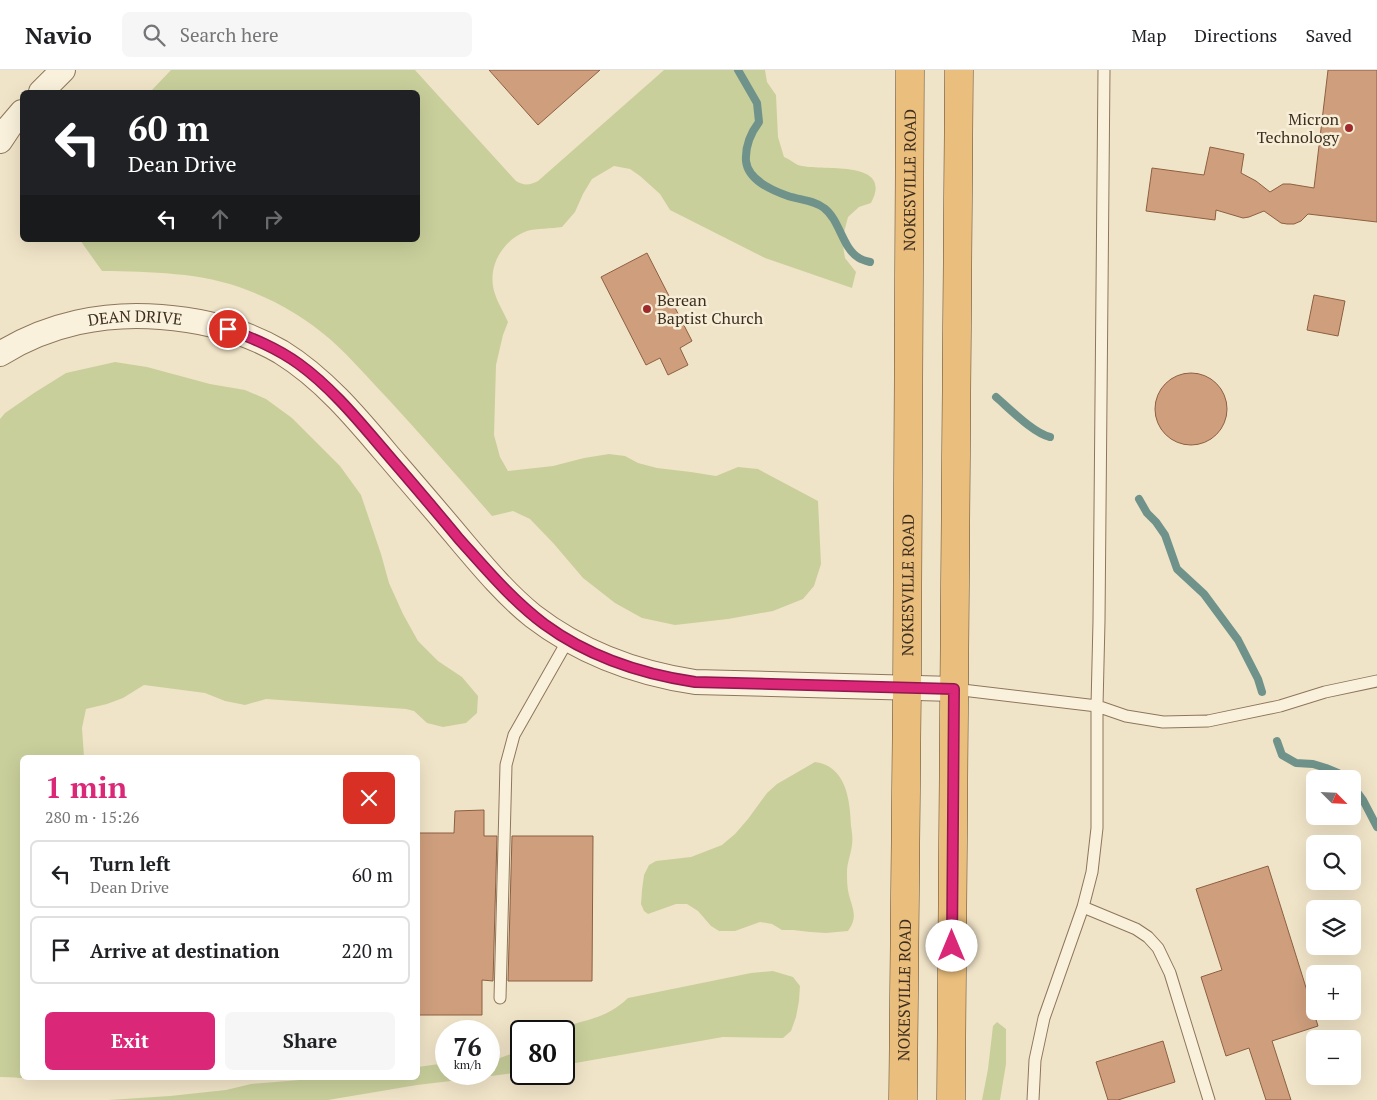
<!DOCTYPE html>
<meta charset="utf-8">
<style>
body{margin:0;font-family:"PT Serif",serif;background:#f6f6f6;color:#202124;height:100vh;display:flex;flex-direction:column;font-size:19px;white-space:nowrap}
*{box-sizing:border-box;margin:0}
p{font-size:16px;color:#757577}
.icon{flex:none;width:28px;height:28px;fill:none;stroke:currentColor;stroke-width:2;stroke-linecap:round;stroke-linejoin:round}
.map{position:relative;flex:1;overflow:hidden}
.panel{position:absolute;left:20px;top:685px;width:400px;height:325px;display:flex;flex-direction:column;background:#fff;border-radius:8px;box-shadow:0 5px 20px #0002}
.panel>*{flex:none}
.hud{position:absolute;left:20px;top:20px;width:400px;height:152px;border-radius:8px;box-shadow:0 5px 20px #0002;background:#202124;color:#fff;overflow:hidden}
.needle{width:32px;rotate:114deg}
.controls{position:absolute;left:1306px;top:700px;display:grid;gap:10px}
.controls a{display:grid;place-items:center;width:55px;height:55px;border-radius:8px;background:#fff;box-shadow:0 5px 20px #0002;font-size:25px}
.speed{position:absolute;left:435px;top:950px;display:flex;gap:10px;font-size:25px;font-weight:700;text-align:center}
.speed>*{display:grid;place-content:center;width:65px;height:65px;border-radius:50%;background:#fff;box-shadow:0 5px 20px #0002;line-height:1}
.speed small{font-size:12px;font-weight:400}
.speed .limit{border:2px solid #111;border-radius:8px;background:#fff;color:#111}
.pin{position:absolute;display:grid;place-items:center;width:42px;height:42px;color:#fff;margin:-21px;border:2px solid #fff;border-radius:50%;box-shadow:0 1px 5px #0007}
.me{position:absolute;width:55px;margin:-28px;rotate:0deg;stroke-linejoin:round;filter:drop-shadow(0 0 4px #0008)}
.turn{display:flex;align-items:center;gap:18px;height:105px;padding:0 25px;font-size:22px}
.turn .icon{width:65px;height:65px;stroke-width:2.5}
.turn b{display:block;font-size:35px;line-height:42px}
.lanes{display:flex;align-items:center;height:48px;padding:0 25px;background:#0003;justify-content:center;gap:25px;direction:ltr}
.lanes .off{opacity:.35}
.round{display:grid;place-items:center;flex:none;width:52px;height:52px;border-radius:8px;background:#f6f6f6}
.overview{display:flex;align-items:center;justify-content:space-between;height:85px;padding:0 25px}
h1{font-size:30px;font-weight:700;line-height:38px;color:#db2777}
.primary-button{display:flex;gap:10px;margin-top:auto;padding:10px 25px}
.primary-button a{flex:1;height:58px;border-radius:8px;background:#db2777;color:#fff;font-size:20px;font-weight:700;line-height:58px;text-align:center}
.primary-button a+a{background:#f6f6f6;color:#202124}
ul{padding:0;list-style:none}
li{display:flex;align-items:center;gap:15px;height:68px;margin:0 10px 8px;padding:0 15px;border:2px solid #e0e0e0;border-radius:8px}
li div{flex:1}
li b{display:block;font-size:19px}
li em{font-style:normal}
header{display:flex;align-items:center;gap:30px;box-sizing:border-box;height:70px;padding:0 25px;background:#fff;border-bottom:1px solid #e0e0e0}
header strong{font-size:24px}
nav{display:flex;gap:28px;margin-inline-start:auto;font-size:18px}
.search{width:350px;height:45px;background:#f6f6f6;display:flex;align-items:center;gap:12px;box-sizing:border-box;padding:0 18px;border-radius:8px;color:#757577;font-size:19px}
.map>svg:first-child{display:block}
.green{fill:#c9cf9b}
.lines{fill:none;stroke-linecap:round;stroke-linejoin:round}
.stream{stroke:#6f938a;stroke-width:8}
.building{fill:#cf9f7d;stroke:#8d5f41}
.service-casing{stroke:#8d765c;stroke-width:13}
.minor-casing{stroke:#8d765c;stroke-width:26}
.trunk-casing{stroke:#5b4430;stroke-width:29}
.service{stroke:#faf1dc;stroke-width:11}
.minor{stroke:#faf1dc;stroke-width:24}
.trunk{stroke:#eabe7c;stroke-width:28}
.route-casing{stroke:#8e194d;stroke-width:12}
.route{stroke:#db2777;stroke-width:9}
.poi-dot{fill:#9e2a2b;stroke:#f7eed8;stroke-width:2}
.labels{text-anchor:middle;stroke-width:5;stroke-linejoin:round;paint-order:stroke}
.poi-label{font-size:16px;fill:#3d2e20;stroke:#f7eed8;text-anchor:end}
.street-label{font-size:16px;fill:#3d2e20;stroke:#f7eed8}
</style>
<header>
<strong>Navio</strong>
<div class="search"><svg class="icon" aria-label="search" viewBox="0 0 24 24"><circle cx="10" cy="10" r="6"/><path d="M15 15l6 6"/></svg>Search here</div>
<nav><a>Map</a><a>Directions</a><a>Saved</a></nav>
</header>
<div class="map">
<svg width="1377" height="1030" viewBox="0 0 1377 1030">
<rect width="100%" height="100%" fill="#f0e4c8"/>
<path class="green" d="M171,0h244l101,111c8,5 14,4 22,0l126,-111h101l2,12 9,13 2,42 6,20c5,2 10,6 14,8 22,7 97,-7 73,38l-12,4 -11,10 -6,23 3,18 11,14 -4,16 -87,-30 -95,-48 -10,-16 -20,-18 -10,-7 -16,-3 -22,13 -9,15 -8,18 -13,15c-10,2 -26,1 -35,4 -25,9 -41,37 -32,63 3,9 9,19 13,28l-5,13 -7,30 -2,70 6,22 8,14 45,-5 31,-8 25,-4 16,2 13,7 19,5 34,4 25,4 22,-9 20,2 60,32 3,63 -7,22 -11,13 -30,12 -45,8 -53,6 -33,-7 -27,-15 -32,-25 -29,-34 -24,-25 -17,-8 -21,5c-34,-39 -68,-78 -103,-116 -18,-19 -38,-42 -58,-60 -24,-21 -54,-39 -84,-50 -45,-18 -97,-18 -145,-19l-22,-31h338v-148h-270l3,-1z
M115,292l32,5 63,17 35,6 21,9 26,19 48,48 21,29 20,59 8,29 14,31 15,27 20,20 24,16 16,19 -1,17 -11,10 -23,4 -16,-4 -13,-12 -8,-2 -140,-10 -21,6 -20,-4 -20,-8 -61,-8 -21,13 -16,6 -21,5 -4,19 2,29 -62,1v320h13h-2l-33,-1v-658l5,-6 29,-20 32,-20z
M815,692c31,4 35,37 36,64 1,6 2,13 1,19 -1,9 -5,18 -5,27 0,7 0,16 2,23 4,15 9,22 -1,36l-22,2 -16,-1 -17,-2h-11l-10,-6 -12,-2 -25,9h-16l-8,-5 -13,-15 -11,-7h-11l-28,10 -4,-3 -3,-7 1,-14 2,-15 5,-10 7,-4 35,-4 31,-12 13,-11 13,-15 19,-26 10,-9z
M773,901l20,6 7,9 -1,15 -3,16 -5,14 -8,7 -60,-1 -159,28v-34h-13c29,-11 53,-10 77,-33l123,-25z
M997,952l9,7v35l-6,36h-18l6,-31 5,-43z
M521,977v25l-45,6 -59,7 -89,15h-220l62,-4 56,-6 25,-6 73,-6h94v-11l28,-4v11h43v-12l22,-8z"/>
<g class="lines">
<path class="stream" d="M738,0l19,33 2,19c-9,12 -14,24 -13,39 2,19 25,29 42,35 12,4 26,4 36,12 16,12 18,40 35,50 3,2 7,3 11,4
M996,327c14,12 37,36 54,40
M1139,429l8,14 9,9 9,13 12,34 27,25 34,46 20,39 4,13
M1277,671l5,14 14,8 17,1 13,4 12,5 7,6
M1352,715l11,15 14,27"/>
</g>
<path class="building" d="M489,0h111l-62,55z
M1328,0h49v152l-69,-8 -7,7 -7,3h-7l-6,-1 -17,-12 -15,6 -6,1 -27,-8 -1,10 -69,-9 6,-43 52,7 6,-28 34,7 -3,19 15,8 14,11 13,-8h7l24,4z
M647,183l45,88 -12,7 8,17 -20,10 -8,-17 -14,7 -45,-88z
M1314,225l31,6 -7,35 -31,-6z
M1155 339a36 36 0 1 1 72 0a36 36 0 1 1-72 0Z
M484,740v26h13l-4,145 -11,-1v35h-64v-182h36l1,-22z
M512,766h81l-1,145h-84z
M1268,796l50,160 -46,15 19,59h-25l-17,-52 -23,8 -25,-79 21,-7 -26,-81z
M1163,971l12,41 -57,18h-10l-12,-38z"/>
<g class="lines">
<g class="service-casing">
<path id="service" d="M954,619l143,17 29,10 37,6 45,-1 72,-15 45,-14 52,-11
M1083,837l53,22 12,8 10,11 12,25 39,127
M500,928l6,-233 8,-30 54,-95
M1033,1030l2,-40 9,-42 39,-111 9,-35 5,-44v-122l2,-85 5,-551"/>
</g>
<g class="minor-casing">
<g id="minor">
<path d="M41,22l22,-22"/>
<path d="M0,71l10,-15 12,-14"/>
<path id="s1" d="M0,284c48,-30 105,-42 161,-37 41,3 84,14 120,35 42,26 74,64 106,102 25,29 51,59 76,89 22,26 44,52 70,73 48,37 102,57 162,66l259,7"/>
</g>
</g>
<g class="trunk-casing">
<g id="trunk">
<path id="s2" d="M903,1030l4,-412 3,-618"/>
<path d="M951,1030l8,-1030"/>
</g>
</g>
<use href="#service" class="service"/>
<use href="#minor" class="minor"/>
<use href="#trunk" class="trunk"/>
</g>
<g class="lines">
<g class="route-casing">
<path id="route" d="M228,259c24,9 49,19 71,35 29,21 54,50 77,77 28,33 56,65 83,98 27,30 53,61 85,85 45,33 97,50 151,58l259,7 -2,257"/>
</g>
<use href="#route" class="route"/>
</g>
<g class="poi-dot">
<circle cx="1349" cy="58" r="5"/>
<circle cx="647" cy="239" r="5"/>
</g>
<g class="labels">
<g class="poi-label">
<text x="1339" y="55">Micron<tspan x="1339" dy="18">Technology</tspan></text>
<text x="657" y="236" text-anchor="start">Berean<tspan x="657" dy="18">Baptist Church</tspan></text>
</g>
<g class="street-label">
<text dy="6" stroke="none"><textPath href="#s2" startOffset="920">NOKESVILLE ROAD</textPath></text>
<text dy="6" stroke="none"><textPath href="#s1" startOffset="142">DEAN DRIVE</textPath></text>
<text dy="6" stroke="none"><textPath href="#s2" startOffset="515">NOKESVILLE ROAD</textPath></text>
<text dy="6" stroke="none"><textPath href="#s2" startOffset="110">NOKESVILLE ROAD</textPath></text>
</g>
</g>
</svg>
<div class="controls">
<a><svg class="needle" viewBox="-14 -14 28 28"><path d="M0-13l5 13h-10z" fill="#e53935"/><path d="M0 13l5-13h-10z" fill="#757577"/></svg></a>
<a><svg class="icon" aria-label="search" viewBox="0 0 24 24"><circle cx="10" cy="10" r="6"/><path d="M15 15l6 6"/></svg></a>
<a><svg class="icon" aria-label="layers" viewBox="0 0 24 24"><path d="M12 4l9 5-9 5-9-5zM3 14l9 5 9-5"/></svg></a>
<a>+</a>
<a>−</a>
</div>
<div class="speed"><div>76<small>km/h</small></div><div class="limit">80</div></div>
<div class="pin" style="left:228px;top:259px;background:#d93025"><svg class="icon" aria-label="arrive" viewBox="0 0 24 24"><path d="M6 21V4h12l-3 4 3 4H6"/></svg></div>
<svg class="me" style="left:952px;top:876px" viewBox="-20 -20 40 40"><circle r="19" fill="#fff"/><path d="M0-13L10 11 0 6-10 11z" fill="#db2777"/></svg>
<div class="hud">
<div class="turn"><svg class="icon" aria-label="left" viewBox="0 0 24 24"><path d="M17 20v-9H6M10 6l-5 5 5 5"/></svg><div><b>60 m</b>Dean Drive</div></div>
<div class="lanes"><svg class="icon" aria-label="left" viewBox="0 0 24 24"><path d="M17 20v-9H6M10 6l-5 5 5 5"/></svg><svg class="icon off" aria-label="ahead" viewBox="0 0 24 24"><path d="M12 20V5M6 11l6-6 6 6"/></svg><svg class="icon off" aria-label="right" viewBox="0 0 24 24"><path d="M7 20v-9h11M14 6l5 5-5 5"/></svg></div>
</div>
<section class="panel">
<div class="overview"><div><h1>1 min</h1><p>280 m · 15:26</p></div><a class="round" style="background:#d93025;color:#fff"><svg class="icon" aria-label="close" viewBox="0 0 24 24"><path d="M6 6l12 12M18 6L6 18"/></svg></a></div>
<ul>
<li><svg class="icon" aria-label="left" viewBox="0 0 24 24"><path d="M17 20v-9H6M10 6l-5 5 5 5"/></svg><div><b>Turn left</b><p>Dean Drive</p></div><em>60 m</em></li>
<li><svg class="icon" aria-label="arrive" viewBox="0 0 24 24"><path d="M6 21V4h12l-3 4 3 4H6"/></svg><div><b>Arrive at destination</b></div><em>220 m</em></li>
</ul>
<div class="primary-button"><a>Exit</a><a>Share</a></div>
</section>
</div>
